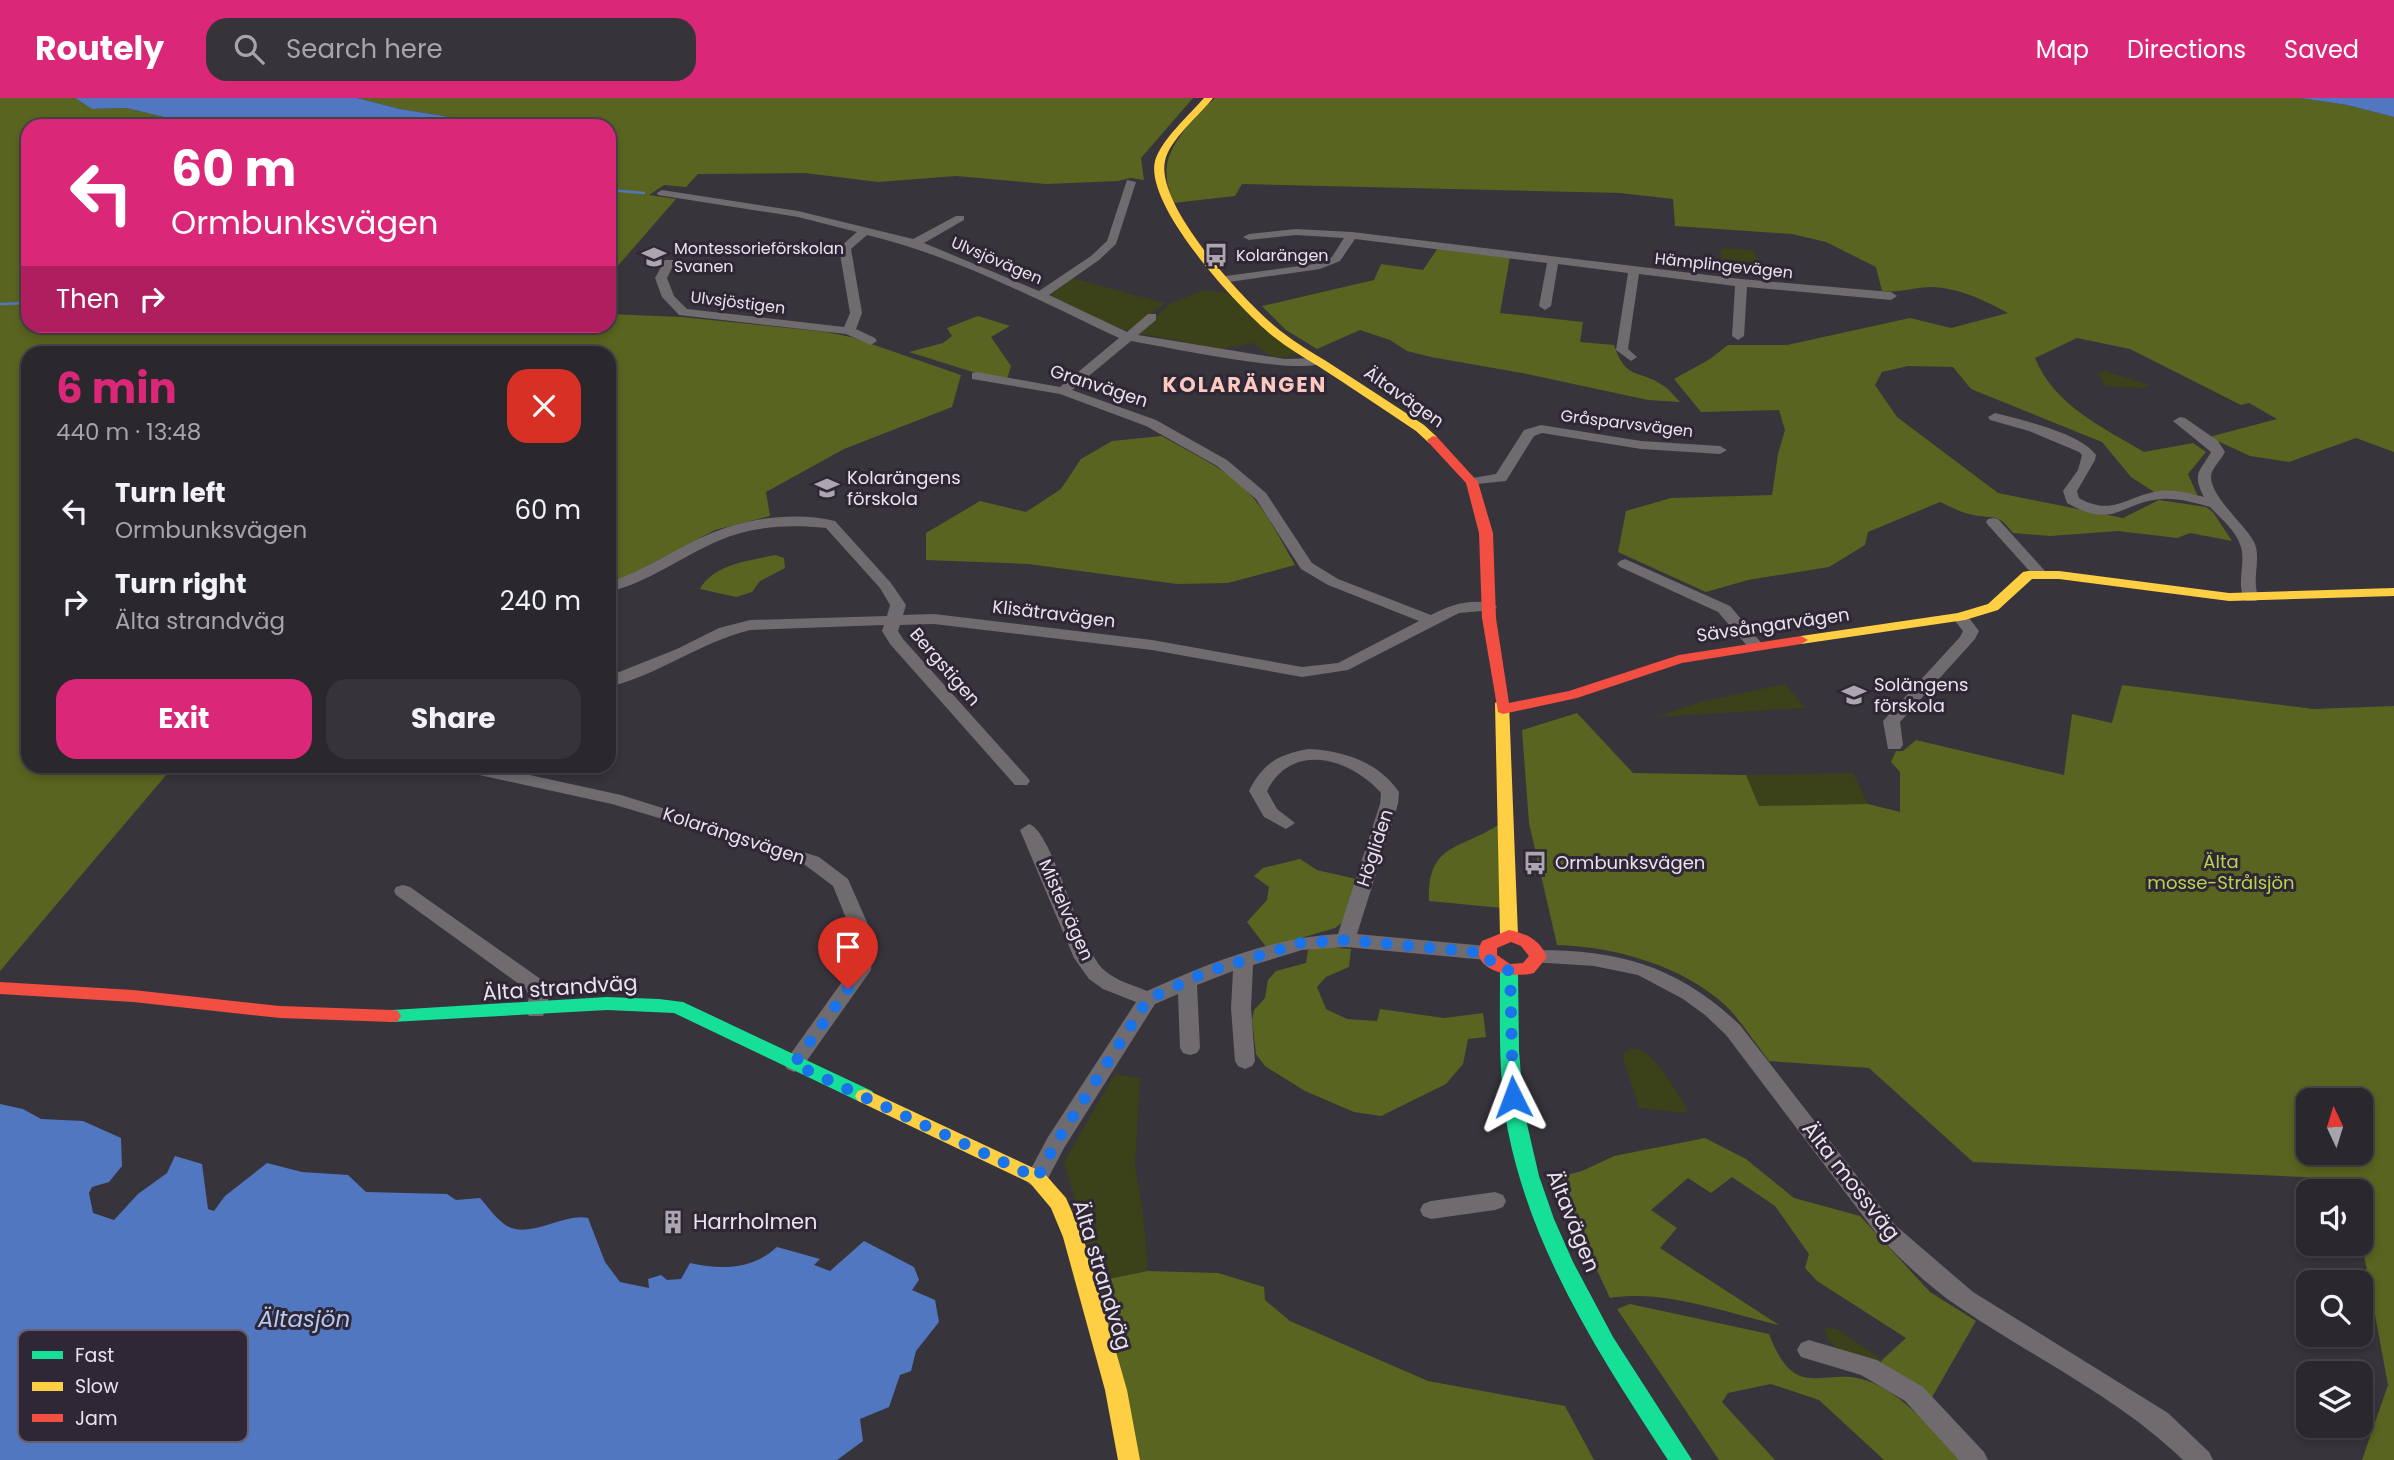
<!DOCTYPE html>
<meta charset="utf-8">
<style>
body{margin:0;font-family:Poppins,sans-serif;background:#363339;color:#f1f3f6;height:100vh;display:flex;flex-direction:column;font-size:26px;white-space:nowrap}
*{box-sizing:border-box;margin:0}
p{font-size:23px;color:#a5a5aa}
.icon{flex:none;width:38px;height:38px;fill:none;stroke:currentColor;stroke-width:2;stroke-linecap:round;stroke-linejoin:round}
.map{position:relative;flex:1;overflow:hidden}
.panel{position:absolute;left:21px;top:248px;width:595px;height:427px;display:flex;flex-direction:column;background:#2a272d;border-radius:21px;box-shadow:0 4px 10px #0003,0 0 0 2px #464449}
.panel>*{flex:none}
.guide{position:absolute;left:21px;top:21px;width:595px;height:214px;border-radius:21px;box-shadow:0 4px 10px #0003,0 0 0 2px #464449;background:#db2777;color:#fff;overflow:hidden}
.needle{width:46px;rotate:356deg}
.buttons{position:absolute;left:2296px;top:990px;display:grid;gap:14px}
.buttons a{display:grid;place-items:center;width:77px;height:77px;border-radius:14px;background:#2a272d;box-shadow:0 4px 10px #0003,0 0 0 2px #464449;font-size:35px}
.pin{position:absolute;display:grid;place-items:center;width:60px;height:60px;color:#fff;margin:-72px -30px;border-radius:50% 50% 50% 0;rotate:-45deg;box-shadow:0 0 7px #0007}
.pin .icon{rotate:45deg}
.me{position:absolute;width:77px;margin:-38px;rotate:357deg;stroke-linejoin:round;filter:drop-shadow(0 0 5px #0008)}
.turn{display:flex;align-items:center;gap:24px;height:147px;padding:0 35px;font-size:32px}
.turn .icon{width:91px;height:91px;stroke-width:2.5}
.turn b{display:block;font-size:49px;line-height:60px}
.then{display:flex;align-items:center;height:66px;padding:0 35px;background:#0003;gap:14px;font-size:26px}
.round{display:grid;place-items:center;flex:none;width:74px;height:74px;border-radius:21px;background:#363339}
.headline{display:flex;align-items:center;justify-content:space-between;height:119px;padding:0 35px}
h1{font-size:42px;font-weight:700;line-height:52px;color:#db2777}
.action{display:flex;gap:14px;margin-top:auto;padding:14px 35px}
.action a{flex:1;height:80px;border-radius:21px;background:#db2777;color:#fff;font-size:28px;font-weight:700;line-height:80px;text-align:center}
.action a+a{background:#363339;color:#f1f3f6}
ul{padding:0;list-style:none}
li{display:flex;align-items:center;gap:21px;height:91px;padding:0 35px}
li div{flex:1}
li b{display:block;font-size:26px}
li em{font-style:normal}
header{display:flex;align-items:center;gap:42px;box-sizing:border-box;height:98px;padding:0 35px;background:#db2777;color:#fff}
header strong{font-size:33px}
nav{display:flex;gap:38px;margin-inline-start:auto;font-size:24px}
.search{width:490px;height:63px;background:#363339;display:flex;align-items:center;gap:18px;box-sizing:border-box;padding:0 24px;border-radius:21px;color:#a5a5aa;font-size:26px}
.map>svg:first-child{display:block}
.green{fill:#3b4119}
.forest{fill:#58641f;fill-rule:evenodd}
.water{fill:#5177c0}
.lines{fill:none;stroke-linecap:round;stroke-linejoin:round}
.stream{stroke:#5177c0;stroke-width:2.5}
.street{fill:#6f6b6f;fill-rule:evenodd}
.fast{fill:#16e098;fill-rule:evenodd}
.slow{fill:#ffcf43;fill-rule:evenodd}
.jam{fill:#f24e42;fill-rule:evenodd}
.route{stroke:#1a73e8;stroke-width:12;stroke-dasharray:0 21.6}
.labels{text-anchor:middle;stroke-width:6;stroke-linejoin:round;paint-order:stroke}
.far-poi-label{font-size:16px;fill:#e9e3ee;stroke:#2f2636;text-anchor:start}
.far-street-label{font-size:16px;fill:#e9e3ee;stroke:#2f2636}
.street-label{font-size:18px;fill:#e9e3ee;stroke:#2f2636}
.poi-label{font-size:18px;fill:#e9e3ee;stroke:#2f2636;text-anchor:start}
.park-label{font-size:18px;fill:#bbd34d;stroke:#2f2636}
.far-district-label{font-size:21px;font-weight:bold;letter-spacing:2px;fill:#fbc9be;stroke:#2f2636}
.near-street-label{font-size:21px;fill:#e9e3ee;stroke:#2f2636}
.near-poi-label{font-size:21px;fill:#e9e3ee;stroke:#2f2636;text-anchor:start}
.near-water-label{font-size:23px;font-style:italic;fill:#b2caf3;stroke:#2f2636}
.key{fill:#2f2636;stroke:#675f6d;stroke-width:2}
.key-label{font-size:19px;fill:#e9e3ee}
</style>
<header>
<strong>Routely</strong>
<div class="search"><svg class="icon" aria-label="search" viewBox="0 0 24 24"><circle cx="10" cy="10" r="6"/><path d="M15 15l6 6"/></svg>Search here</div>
<nav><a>Map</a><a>Directions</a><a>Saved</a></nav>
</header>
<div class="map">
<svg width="2394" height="1362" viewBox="0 0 2394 1362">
<rect width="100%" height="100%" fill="#38343c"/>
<path class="green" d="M1724,150l29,2 7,13 -36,-2 -3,-2 -1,-9z
M1072,180l93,25 -34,27h-10l-73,-33z
M1204,192l23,3 71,60c-20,9 -30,3 -45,-10l-34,6 -81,-16 33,-30z
M2105,273l45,14 -9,3 -36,-2 -7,-12z
M1785,586l20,24 -149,9 44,-15z
M1853,675l15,31 -109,2 -13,-31z
M1631,950c23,0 43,41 56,60v3l-3,2 -45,-5 -17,-53z
M1115,976l25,4 -5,89 8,45 5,59 -50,10 -34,-119z
M1825,1230l12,1 45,31 -2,6c-19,-8 -54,-14 -55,-38z"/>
<path class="forest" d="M0,0h75l17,11 34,-1 38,9 -6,9h-130v200h581v-12l73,3 144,15 25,5 110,38 -9,32 -108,42 -78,43 4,24 -55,14 -89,47 -17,5v-228h-581v412l145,1 -173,204z
M357,0h836l-52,60 3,22 -13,-2 -13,3 -72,3 -90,-8 -78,6 -73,-9 -107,1 -12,13 -22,-2 -15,10 27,4 -67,77v-150h-144l-15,-9 -50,-8z
M1215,0h1085l47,7 47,12v335l-38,-14 -67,24 -39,-6 -41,-19 68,-18 -28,-16 -8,2 -111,-56 -53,-11 -42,20c19,47 67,69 109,94l49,-9 13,9 -18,22 10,23 -44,-5 -23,-15 -29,-35 -131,-53 -18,-22 -45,-1 -26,6 -7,13 22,32 101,76 125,25 36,-18 47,7 7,5 19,29 -42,-8 -13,5 -59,-7 -68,5 -37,-3c-15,-20 -18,-14 -40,-18 -11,-2 -22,-8 -33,-13l-72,30 -3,13 -36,22 -81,13 -42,12 -88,-40 8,-41 45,-13 101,-3 6,-41 7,-24 -6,-20 -78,2 -27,-33 36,-20 18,-14h59l123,-27 41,10 57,-15c-25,-13 -48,-25 -77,-26 -17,0 -30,6 -49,4l-6,-24 -50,-25 -34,-8 -117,-8 -2,-27 -53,-6 -378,-9 -7,12 -62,7c-4,-12 -8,-25 -6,-38 4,-24 30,-51 48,-67z
M1438,150l72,9 -10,56 83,9 -3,20 34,3c13,37 24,23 50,41 6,4 11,11 16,16l-32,-2 -121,-26 -96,-17 -24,-6 -17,-11 -30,-10 -43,19 -31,-19 -24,-24 112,-26 7,-16 42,6z
M978,218l32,10 -19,11 20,29 -4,13 -28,-5 -70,-22 34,-9 9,-7 -5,-8z
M1162,338c27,16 59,30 82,52 22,21 36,51 51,77l-67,18 -51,1 -149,-20 -102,-4v-27l54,-32 46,11 35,-23 20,-30 31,-18z
M775,457l9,3 1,10 -25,13 -8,11 -16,5 -36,-8c14,-25 48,-28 75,-34z
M2122,587l191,24 81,-3v754h-32l26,-75 -27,-146v-47h-9l-3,-13 -376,-17 -104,-94 -100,-7c-14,-18 -27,-39 -43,-55 -44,-41 -111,-59 -169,-61l-28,-122 -7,-93 55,-17 56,60 113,2 13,31 109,-2 32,8v-40l-9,-10 5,-11h7l13,-11 148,35 8,-61 40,9zM2308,1003h53v52h-53z
M1500,726l2,84 -73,-7c-2,-58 31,-51 71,-77z
M1300,761l17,11 39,9 -12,42 -9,7 -68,20 -20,-26 20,-22 2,-13 -15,-11 9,-8z
M1322,849l29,2 -2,18 -23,10 -9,10 9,22 21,10 30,2 3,-12 64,9 39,-5 3,24 -18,2 -5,25 -17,20 -65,32 -27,-4 -49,-21 -40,-25 -9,-12 -4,-34 2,-10 11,-12 3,-18 8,-9 30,-8 2,-13z
M1705,1040l41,21 48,39 66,18 70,76 46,29 -45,78 -51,-33 2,-6 24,-22 -89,-57 -12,-13 4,-14 -34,-48 -43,-29 -21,16 -23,-15 -37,32 26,18 -17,20 119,77c-53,-12 -114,-36 -169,-27l-56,-120 28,-7 32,-15z
M1148,1173l70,2 46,14 1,13 25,21 138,60 137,25 29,54h-462l-34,-179z
M1630,1206l139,30c29,76 58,25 108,51 33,16 59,49 83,75h-76l-65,-60 -48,-16 -43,9 -6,9 53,58h-56l-102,-151z"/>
<path class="water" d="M75,0h282l43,11 50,8 15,9h-307l6,-9 -38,-9 -34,1z
M2300,0h94v19l-47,-12z
M0,1006l23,5 18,10 42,2 38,17 1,28 -13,16 -17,5 -3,6 4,20 21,7 24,-26 29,-21 8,-17 27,8 6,45 6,2 11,-15 42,-33 35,9 46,3 18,17 81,2 9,6 24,-2c8,9 17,22 27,28 25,13 55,-13 81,-8l17,44 15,20 29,6 -1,-9 13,-4 6,5 14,-1 9,-16c32,7 61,7 87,-16l43,12 -6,6 16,6 34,-30 50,26 5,13 -7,10 23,10 4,22 -23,29 -5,20 -11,4 -11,32 -29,12 3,22 -26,19h-837z"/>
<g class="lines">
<path class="stream" d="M609,92l35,3
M0,206l28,-1"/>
<path class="street" d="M1127,82l9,2 -20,62 -17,16 -50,35 78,37 21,-18h8v6l-18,15 147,24 32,-1 6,4c-18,15 -162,-16 -192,-21l-59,49 84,30 71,40 39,33 46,70 26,16 93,36c20,-11 41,-17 63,-11l3,3 -3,3 -35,3 -111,57 -46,7 -150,-27 -218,-26 -34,1 -2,6 5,8 124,138 3,4 -3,4h-12l-125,-141 -8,-13 2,-6 -134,5c-49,12 -92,45 -141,57v-11l68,-27 42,-21 31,-8 137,-4 3,-11 -10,-17 -54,-60c-37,-4 -74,-2 -108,13 -37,16 -69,41 -109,51v-10c35,-11 65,-33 98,-47 38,-17 88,-24 128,-14l56,62 15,22 -3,10 31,-1 218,26 150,27 36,-4 81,-42 -91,-36 -27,-16 -45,-70 -39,-33 -71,-40 -86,-32 -88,-15v-6l5,-1 83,15 59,-49c-81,-38 -164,-82 -252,-103l-16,14 11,64 -6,16 19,9 2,3 -6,4 -25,-11 -167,-19 -17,-18 -7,-19 10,-18h8l2,2 -8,16 7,18 13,13 157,18 6,-14 -11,-65 18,-16 -59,-15 -140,-22 -1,-2 5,-3 136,21 115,28 43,-23h8v4l-40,23 115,48 52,-35 16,-15z
M1296,131l56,3 389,47 150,13 6,4 -6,4 -144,-13 -3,49 -6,4 -6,-4 3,-50 -96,-12 -11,75 9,8 -6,4 -15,-11 12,-77 -70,-9 -7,42 -6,4 -6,-4 8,-43 -192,-24 -15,22 -20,8 -98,14v-6l4,-1 88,-12 18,-7 12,-19 -48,-3 -47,5 -6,-3 6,-3z
M1995,315c27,7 85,20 101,42l-1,5 -18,31 2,7c34,19 47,-2 80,-7 15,-2 30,2 45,6 -13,-25 -3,-26 7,-45l-38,-31 7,-4 5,1 33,23 7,11c-4,7 -9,12 -12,18 -12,20 35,56 42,74 6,17 -4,38 4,54l-3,3h-10c-11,-16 0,-36 -5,-54 -5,-17 -20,-28 -31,-40 -15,-4 -32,-9 -49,-8 -42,4 -46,31 -94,4l-4,-12 15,-21 4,-15 -3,-3 -50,-21 -39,-11 -2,-3z
M1541,327l100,16 79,5 7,4 -7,4 -79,-5 -99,-16 -8,3 -28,45 -39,4v-6l29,-5 28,-44z
M1993,420l5,1 47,52 3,3 -3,3h-10l-47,-52 -2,-3 2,-3z
M1625,461l105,47 33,39 -8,5 -6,-2 -31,-36 -98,-45 -3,-3 3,-3z
M1960,514l6,2 13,17 -4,8 -75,83 3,23 -3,4h-12l-5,-28 77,-84 3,-6 -11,-14z
M1309,651c36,2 69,13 90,43l-1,12 -41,130 129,12 7,2 3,5 -3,5 -7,2 -140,-13 -44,3 -49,15 -2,43 4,53 -3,5 -7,3 -7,-3 -3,-5 -4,-53 2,-37 -36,14 3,63 -3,5 -7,2 -7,-2 -3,-5 -2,-54 -23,10 -91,144 -19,36 -8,3 -8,-3 -3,-6 22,-41 88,-135 -33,-13 -14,-10 -15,-21 -54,-128 9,-6c24,7 50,123 75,146 12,11 29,15 43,21 61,-28 124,-53 191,-57l42,-130 1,-11c-31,-35 -89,-52 -114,-2l10,18 18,14 -9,6 -22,-12 -15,-26c14,-28 30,-37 60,-42z
M453,668h35l133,29 198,62 29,22 26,59 -3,32 -70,99 -7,3 -7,-3 -3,-5 3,-5 64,-90 3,-31 -21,-52 -28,-21 -106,-35 -87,-26 -151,-33z
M403,787l7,2 132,93 7,17 -6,19h-14l-3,-5 3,-14 -3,-8 -130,-94 -2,-4 2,-4z
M1538,852c83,0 141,17 202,75l155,200 78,67 195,121 41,39 4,8h-30c-65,-63 -149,-102 -224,-153 -29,-19 -55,-45 -80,-70l-153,-202 -21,-20 -22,-16 -45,-24 -44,-9 -63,-4 -3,-5 3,-5z
M1495,1094l8,3 3,6 -3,6 -8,3 -64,9 -8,-3 -3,-6 3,-6 8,-3z
M1809,1242l68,20 46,27 61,65 4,8h-29l-54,-59 -44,-26 -60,-18 -4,-7 4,-7z"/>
<path class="fast" d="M1509,867l6,2 3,4 1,80 5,60 15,65 15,43 19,43 40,75 79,123h-24c-67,-102 -136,-208 -160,-329 -10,-53 -8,-107 -8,-160l3,-4z
M607,899l52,2 24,3 189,89 3,5 -3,5 -7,2 -7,-2 -184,-88 -67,-3 -215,12 -6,-1 -3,-5 3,-5 6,-1z"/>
<path class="slow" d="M1204,0h9c-13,17 -44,42 -48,63 -10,45 83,145 117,171 14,11 29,20 44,29 33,21 66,43 98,64l13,12v6h-8l-13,-12c-33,-22 -65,-44 -98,-65 -15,-9 -30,-18 -44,-29 -34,-27 -130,-131 -119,-176 6,-21 35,-47 49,-63z
M2028,473h31l170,22 165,-5v8l-165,5 -170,-22h-27l-34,31 -33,10 -164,24 -7,-4 7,-4 157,-23 30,-9 35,-32z
M1502,601l7,4 9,233 -3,4h-12l-3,-4 -5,-233z
M865,991l179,84 22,25 17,39 44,153 13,70h-22l-13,-70 -42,-153 -12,-29 -21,-25 -172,-82 -3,-5 3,-5z"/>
<path class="jam" d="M1433,338l4,1 41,45 15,51 3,85 13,85 60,-12 110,-36 122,-19 7,4 -7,4 -119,19 -105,35 -74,16 -5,-2 -16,-94 -3,-85 -13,-50 -37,-40 -2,-3z
M1509,832c18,4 30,9 38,27l-13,16c-20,6 -68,-2 -52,-32zM1511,844l10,4 8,10 -6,7 -13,1 -13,-9v-7z
M0,884l133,8 147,16 112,4 6,1 3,5 -3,5 -6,1 -112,-4 -147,-16 -133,-8z"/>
</g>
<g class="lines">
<path class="route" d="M848,891l-54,75 243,114 19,-35 92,-144 61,-28 92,-28 45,-3 140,13 6,11 18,7 3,126"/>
</g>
<defs>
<g id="bus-bare" transform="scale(1.89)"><path d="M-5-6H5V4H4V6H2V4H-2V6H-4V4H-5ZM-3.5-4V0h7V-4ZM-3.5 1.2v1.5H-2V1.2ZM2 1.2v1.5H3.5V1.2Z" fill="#aba6b0" stroke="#2f2636" stroke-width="2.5" paint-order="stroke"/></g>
<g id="school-bare" transform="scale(1.89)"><path d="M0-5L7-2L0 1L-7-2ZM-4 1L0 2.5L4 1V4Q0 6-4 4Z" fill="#aba6b0" stroke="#2f2636" stroke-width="2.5" paint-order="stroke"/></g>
<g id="building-bare" transform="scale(1.89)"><path d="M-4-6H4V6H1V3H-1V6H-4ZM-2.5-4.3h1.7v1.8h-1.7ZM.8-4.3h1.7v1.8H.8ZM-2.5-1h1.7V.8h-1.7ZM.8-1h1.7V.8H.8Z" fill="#aba6b0" stroke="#2f2636" stroke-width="2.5" paint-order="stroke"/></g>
</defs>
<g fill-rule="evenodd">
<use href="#bus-bare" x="1216" y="157"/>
<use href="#school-bare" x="654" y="159"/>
<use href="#school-bare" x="827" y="390"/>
<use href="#school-bare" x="1854" y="597"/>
<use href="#bus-bare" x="1535" y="765"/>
<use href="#building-bare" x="673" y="1124"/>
</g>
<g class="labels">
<g class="far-poi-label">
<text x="674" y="156">Montessorieförskolan<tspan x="674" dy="18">Svanen</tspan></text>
<text x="1236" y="163">Kolarängen</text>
</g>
<g class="far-street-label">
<text transform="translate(997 162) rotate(23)" y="6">Ulvsjövägen</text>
<text transform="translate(1724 167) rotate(6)" y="6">Hämplingevägen</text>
<text transform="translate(738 204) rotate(7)" y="6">Ulvsjöstigen</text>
<text transform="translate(1627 325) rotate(7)" y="6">Gråsparvsvägen</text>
</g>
<g class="street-label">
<text transform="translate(1099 288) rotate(18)" y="6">Granvägen</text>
<text transform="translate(1404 299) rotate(35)" y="6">Ältavägen</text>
<text transform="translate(1054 516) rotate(7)" y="6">Klisätravägen</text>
<text transform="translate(1773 527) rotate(-8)" y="6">Sävsångarvägen</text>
<text transform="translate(945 569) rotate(49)" y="6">Bergstigen</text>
<text transform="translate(734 738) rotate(18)" y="6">Kolarängsvägen</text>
<text transform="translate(1375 750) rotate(-72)" y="6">Högliden</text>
<text transform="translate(1066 812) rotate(66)" y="6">Mistelvägen</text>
</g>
<g class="poi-label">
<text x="847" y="386">Kolarängens<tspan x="847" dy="21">förskola</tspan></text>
<text x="1874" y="593">Solängens<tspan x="1874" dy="21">förskola</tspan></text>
<text x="1555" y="771">Ormbunksvägen</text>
</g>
<g class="park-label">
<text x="2221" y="770">Älta<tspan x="2221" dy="21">mosse-Strålsjön</tspan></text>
</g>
<g class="far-district-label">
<text x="1245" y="294">KOLARÄNGEN</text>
</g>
<g class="near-street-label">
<text transform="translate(560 890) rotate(-4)" y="7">Älta strandväg</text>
<text transform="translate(1851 1083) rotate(52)" y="7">Älta mossväg</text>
<text transform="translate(1573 1123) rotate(68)" y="7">Ältavägen</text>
<text transform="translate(1102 1177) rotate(73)" y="7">Älta strandväg</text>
</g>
<g class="near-poi-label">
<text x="693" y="1131">Harrholmen</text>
</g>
<g class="near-water-label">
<text x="304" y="1229">Ältasjön</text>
</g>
</g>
<rect x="18" y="1232" width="230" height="112" rx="10" class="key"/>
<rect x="32" y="1253" width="31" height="8" fill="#16e098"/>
<rect x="32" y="1284" width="31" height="9" fill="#ffcf43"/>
<rect x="32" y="1316" width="31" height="8" fill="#f24e42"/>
<g class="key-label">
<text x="75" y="1264">Fast</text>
<text x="75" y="1295">Slow</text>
<text x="75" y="1327">Jam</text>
</g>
</svg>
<div class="buttons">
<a><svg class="needle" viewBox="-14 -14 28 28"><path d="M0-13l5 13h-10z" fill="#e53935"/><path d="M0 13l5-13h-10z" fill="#a5a5aa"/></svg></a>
<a><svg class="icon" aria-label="sound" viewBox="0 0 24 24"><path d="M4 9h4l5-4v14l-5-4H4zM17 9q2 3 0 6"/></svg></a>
<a><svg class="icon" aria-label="search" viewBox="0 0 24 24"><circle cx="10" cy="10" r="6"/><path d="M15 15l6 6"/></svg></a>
<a><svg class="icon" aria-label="layers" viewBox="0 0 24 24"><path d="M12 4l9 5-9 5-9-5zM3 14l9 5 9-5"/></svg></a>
</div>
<div class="pin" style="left:848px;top:891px;background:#d93025"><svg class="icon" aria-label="arrive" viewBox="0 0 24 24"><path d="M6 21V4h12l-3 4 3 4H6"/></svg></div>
<svg class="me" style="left:1513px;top:999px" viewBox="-20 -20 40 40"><path d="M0-17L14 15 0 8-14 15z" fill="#1a73e8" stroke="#fff" stroke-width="4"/></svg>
<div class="guide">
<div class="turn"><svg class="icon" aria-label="left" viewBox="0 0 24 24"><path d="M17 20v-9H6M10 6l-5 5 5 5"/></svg><div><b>60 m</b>Ormbunksvägen</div></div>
<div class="then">Then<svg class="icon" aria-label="right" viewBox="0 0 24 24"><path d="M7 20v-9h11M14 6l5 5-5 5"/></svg></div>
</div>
<section class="panel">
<div class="headline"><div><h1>6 min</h1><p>440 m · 13:48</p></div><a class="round" style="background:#d93025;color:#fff"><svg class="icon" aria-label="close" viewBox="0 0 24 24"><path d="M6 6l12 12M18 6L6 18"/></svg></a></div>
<ul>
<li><svg class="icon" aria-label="left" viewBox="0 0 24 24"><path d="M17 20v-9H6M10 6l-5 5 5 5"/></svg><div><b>Turn left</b><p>Ormbunksvägen</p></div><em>60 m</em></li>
<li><svg class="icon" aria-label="right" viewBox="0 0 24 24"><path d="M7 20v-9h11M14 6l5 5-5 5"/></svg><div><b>Turn right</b><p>Älta strandväg</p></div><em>240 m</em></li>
</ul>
<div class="action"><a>Exit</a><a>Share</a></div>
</section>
</div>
